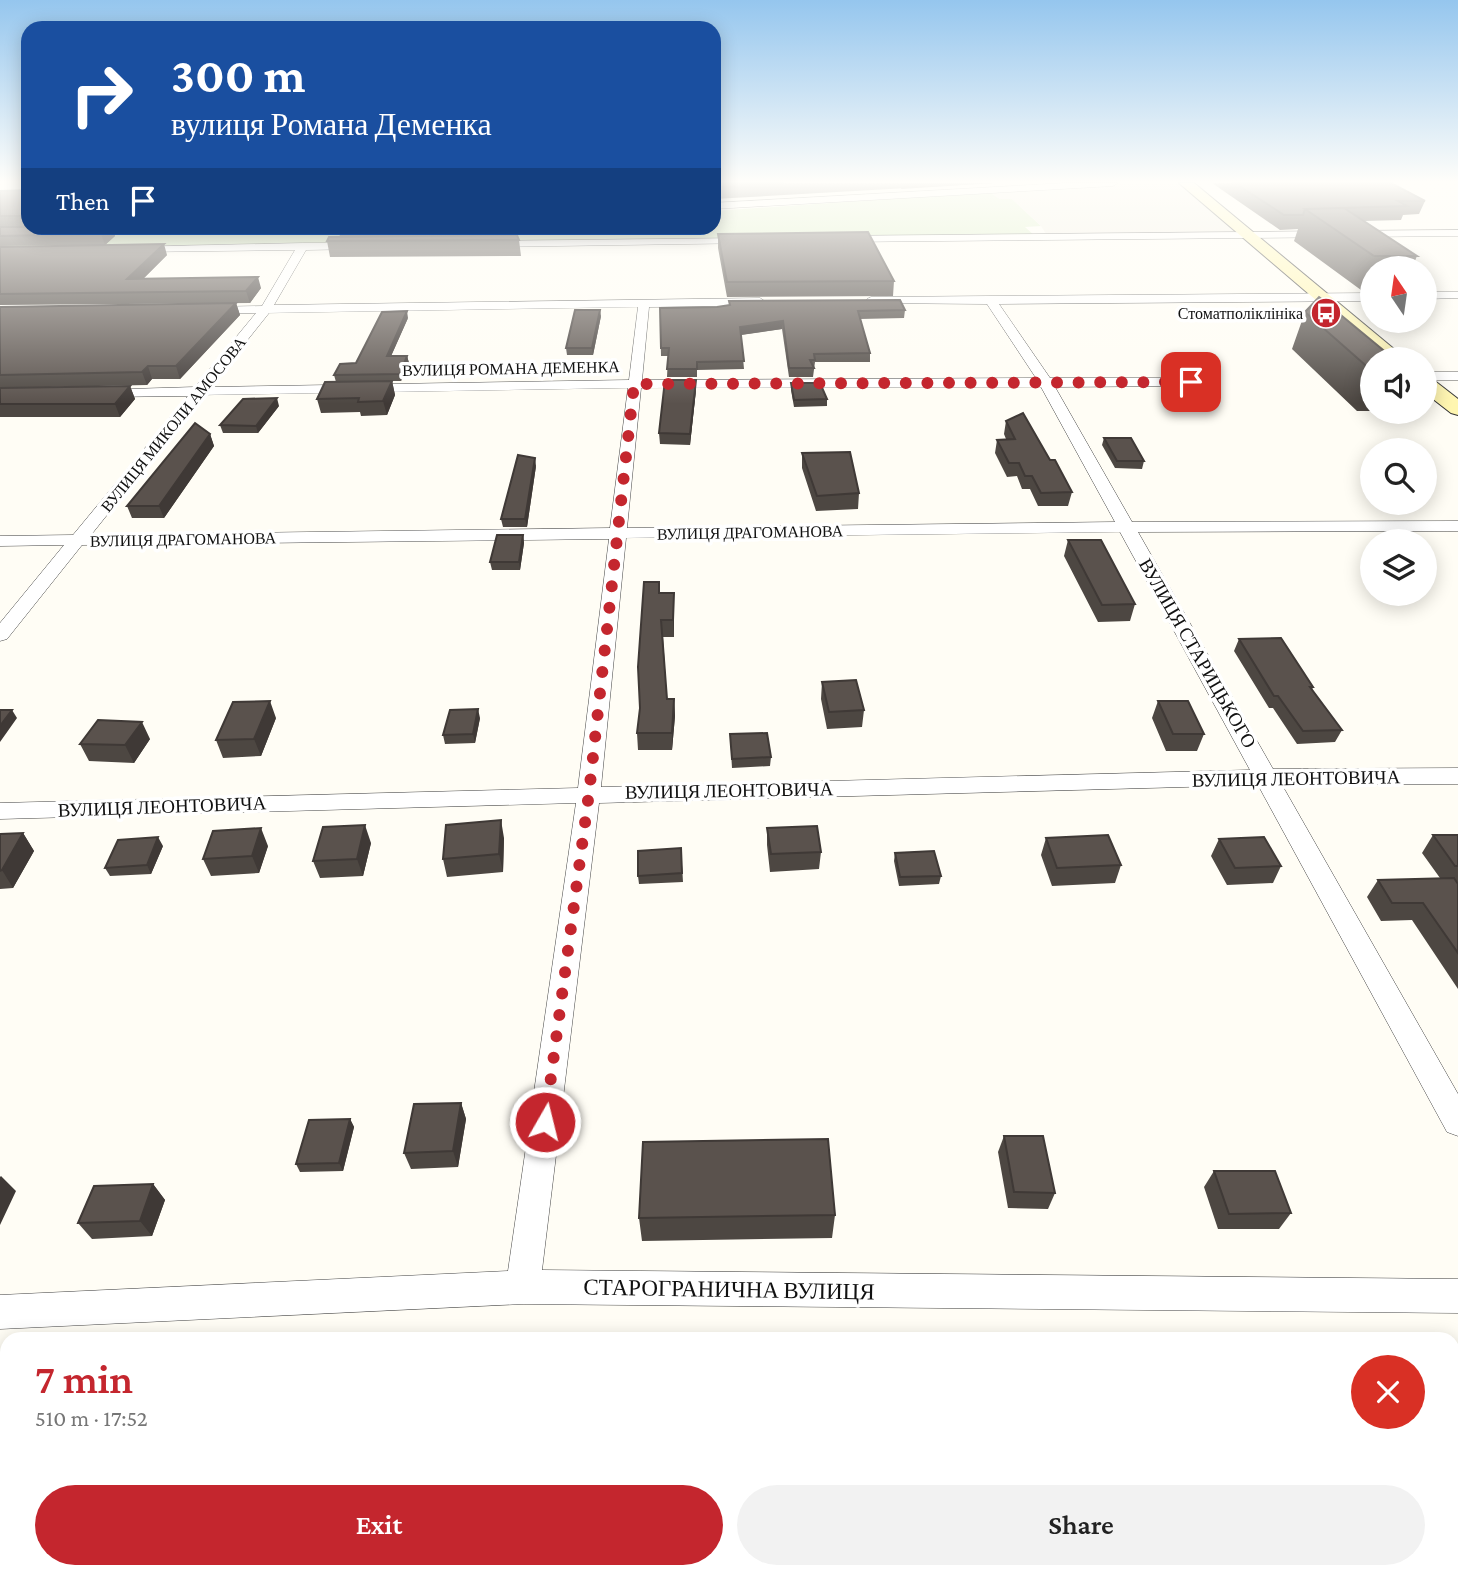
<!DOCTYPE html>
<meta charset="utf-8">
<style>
body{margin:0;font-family:"Crimson Pro",serif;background:#f2f2f2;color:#222;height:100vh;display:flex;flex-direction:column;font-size:26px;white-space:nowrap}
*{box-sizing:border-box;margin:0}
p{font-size:23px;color:#767676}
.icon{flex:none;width:38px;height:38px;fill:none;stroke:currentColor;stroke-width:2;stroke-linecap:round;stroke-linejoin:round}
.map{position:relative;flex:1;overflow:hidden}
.drawer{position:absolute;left:0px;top:1332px;width:1460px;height:247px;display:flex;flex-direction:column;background:#fff;border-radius:21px 21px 0 0;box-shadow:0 4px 18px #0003}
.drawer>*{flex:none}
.top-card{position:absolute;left:21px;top:21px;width:700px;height:214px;border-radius:21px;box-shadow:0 4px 18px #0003;background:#1a4fa0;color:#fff;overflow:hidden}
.needle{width:46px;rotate:347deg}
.tools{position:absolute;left:1360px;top:256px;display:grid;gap:14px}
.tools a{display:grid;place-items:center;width:77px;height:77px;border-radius:50%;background:#fff;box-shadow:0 4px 18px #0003;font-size:35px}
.pin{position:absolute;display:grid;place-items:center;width:60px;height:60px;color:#fff;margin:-30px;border-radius:14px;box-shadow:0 4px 10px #0006}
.me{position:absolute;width:77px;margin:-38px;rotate:8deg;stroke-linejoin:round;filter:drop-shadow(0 0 5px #0008)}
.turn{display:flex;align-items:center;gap:24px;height:147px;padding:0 35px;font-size:32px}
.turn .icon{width:91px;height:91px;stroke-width:2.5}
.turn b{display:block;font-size:49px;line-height:60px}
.then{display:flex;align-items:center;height:66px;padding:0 35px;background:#0003;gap:14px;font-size:26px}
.round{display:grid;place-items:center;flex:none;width:74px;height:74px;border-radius:37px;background:#f2f2f2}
.head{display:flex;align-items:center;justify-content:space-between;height:119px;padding:0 35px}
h1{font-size:42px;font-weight:600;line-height:52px;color:#c4262e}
.cta{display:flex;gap:14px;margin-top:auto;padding:14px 35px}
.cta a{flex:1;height:80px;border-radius:42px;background:#c4262e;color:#fff;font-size:28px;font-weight:600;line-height:80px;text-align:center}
.cta a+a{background:#f2f2f2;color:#222}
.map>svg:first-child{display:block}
.green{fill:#d5ebbd}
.plaza{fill:#f1ede2}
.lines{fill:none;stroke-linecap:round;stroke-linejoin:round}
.minor-casing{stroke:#444;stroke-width:1}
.secondary-casing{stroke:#333;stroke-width:2}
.minor{fill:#fff;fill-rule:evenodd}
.secondary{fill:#fff6b0;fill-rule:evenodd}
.wall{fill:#4d4742}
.shaded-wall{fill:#3f3936}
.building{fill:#5a524d;stroke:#3f3936;stroke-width:2}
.route{stroke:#c4262e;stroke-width:12;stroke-dasharray:0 21.6}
.labels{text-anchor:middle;stroke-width:7;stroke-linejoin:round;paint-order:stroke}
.far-poi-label{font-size:16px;fill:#111;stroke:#fff;text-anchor:end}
.far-street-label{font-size:16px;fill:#111;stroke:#fff}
.street-label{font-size:19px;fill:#111;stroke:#fff}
.near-street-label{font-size:23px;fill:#111;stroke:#fff}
</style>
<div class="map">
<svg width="1458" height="1577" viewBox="0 0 1458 1577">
<rect width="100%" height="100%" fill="#fffdf5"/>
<path class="green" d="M989,192l11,7h12l29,27 -16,1 10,9 -1035,11v-10l459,-9h255v-17z"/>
<path class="plaza" d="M1113,183h73l63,52 -201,2 -7,-11 -29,-27h-12l-13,-9z"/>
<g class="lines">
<g class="minor-casing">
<path id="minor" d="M1066,183h52l-5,3 -399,23v-6z
M117,228h193l-5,3 -221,3 -5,-3 5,-3z
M1458,230v6l-618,6 -5,-3 5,-3z
M749,238l4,1v4l-263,4 -5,-3 5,-3z
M303,243h54l5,3 -5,3 -51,1 -32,55 486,-7 6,4 -6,4 -111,1 -7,73 394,-2 -49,-74 -120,-1v-4l4,-2 501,-4v8l-373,3 51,74h141l7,4 -7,4 -136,1 77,135 326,-1v10l-320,1 135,237 185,-1v16l-176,1 176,309v42l-11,-4 -189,-347 -659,18 -57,467 916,9v34l-935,-9 -523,25v-34l508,-24 68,-468 -576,16v-16l578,-15 31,-249 -527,6 -75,94 -7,2v-18l64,-78 -64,1v-10l73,-1 115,-139 -87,1 -7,-4 2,-3 99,-3 61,-74 -46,1 -6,-4 2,-3 56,-1 33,-56 -159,2 -4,-1v-4zM638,307l-9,73 -419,7 59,-74zM1041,387l74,135 -488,6 14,-140zM628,388l-18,140 -519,7 112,-140zM1120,532l130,238 -649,17 25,-249z
M1424,292h34v6l-34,1z
M1424,372h34v8h-34z"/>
</g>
<g class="secondary-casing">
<path id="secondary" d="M1179,183h15l212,176h-21z
M1424,376l7,2 27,21v16l-7,-2 -27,-21z"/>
</g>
<use href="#minor" class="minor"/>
<use href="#secondary" class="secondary"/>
</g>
<path class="wall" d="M714,183h281l-281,16z
M1212,183h179l34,18 -6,13 -16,1 -2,5 -38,1 54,35 -5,12h-40v22h-11l-67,-49 4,-12 -18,1z
M28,190v36h-28v-35z
M0,227l112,1 3,8 -10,9 -105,1z
M513,228l1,7 5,5 2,16 -191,1 -3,-16 13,-4 -1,-5z
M718,234l176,47 -1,15 -166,1 -9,-49z
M0,247l167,8 -24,24 118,9 -11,15 -250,2z
M729,301l176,9 -1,8 -44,1 10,34v9h-55l-2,15h-24l-7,-48 -41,6 3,34 -47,1v7h-30l1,-21h-7l-1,-48 57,-1 12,-2z
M236,303l4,12 -60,64h-28l-5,6 -147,3v-81z
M1305,312l67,47v52h-15l-65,-62z
M601,316l-8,39h-26l-1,-7z
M408,318l-17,38h16l2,7 -8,18h-9l3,14 -8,20 -26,1 -1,-4 -39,1 -4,-14 19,-17 -2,-7 22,-12z
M791,383l36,16v7l-33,1 -3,-17z
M130,386l5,13 -15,18h-120v-29z
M696,390l-6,55 -30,-1 -1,-11z
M279,406l-21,27h-35l-3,-8z
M1006,421l44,39 22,32 -4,14h-30l-8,-17h-8l-5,-13 -10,1 -12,-24 2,-13 9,-1 -2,-5z
M210,434l4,12 -50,72h-32l-5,-12z
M1104,438l40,23 -2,8 -27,-1 -13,-23z
M802,453l57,40 -1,16 -42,2 -14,-43z
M536,466l-9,61h-24l-2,-8z
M523,535l1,8 -4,27h-28l-2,-8z
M1068,540l67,64 -5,17 -32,1 -34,-66z
M659,593h15v44h-11l4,62h7l1,17 -3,34h-34l-1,-17 3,-25z
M1239,639l74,48 -1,3 30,40 -7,12 -38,2 -24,-36h-4l-35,-57z
M822,682l42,28 -2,17 -35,2 -6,-30z
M1158,701l46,33 -7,17h-31l-14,-33z
M276,718l-15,38 -38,2 -7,-18z
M480,718l-5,25 -30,1 -2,-9z
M730,734l41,23 -1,9 -38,2z
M150,739l-16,24 -45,-2 -9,-17z
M767,828l54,24 -2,17 -49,3 -3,-27z
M23,833l11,18 -21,37 -13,1v-55z
M1433,835h25v154l-46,-69 -31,1 -14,-24 11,-17 62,-2 -18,-25z
M504,838l-1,34 -56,5 -4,-18z
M1046,838l75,27 -6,18 -63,3 -11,-31z
M1219,839l62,27 -8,17 -46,2 -16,-29z
M371,843l-8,33 -43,2 -7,-17z
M163,846l-12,28 -41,2 -5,-8z
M268,846l-9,27 -48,3 -8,-17z
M681,848l2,34 -44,2 -1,-8z
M895,853l46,23 -2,8 -40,2 -5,-25z
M461,1103l5,16 -8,48 -47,2 -7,-16z
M350,1119l4,8 -11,44 -43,1 -4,-8z
M1004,1136l51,57 -7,16 -40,-1 -10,-56z
M1214,1171l77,42 -12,16h-61l-14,-42z
M153,1184l12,16 -13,36 -60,3 -14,-16z
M835,1215l-3,23 -190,3 -3,-23z
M1046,1572h102l2,5h-102z
M1317,1572h135l6,5h-138z"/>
<path class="shaded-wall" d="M902,183h93l-94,6z
M109,228h3l3,8 -10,9 -4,-11z
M164,244l3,11 -36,36 -4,-12z
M258,277l3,11 -11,15 -4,-12z
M236,303l4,12 -60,64 -4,-13z
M600,310l1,6 -8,39 -1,-7z
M407,311l1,7 -20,45 -1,-7z
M783,321l-1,8 -42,6v-8z
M407,356l2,7 -8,18 -1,-7z
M148,366l4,13 -5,6 -5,-13z
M696,380v10l-6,55v-11z
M392,381l3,14 -8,20 -4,-14z
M130,386l5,13 -15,18 -5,-13z
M277,398l2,8 -21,27 -2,-7z
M210,434l4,12 -50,72 -5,-12z
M535,458l1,8 -9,61 -2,-8z
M523,535l1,8 -4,27 -1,-8z
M674,593v44l-1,-17z
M674,699l1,17 -3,34v-17z
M270,701l6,17 -15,38 -7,-17z
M478,709l2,9 -5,25 -2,-9z
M12,710l5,8 -17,24v-16z
M142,722l8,17 -16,24 -9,-18z
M501,820l3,18 -1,34 -4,-18z
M365,825l6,18 -8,33 -6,-17z
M261,828l7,18 -9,27 -7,-17z
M23,833l11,18 -21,37 -11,-18z
M158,837l5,9 -12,28 -4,-9z
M461,1103l5,16 -8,48 -5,-16z
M350,1119l4,8 -11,44 -4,-8z
M1,1176l15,15 -16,34v-48z
M153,1184l12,16 -13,36 -12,-15z"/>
<path class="building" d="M714,183h70l-70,4z
M1235,183h156l34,18h-27l9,5 -102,3 -2,6h-19z
M28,190v26h-28v-25z
M1344,208l73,48h-43l-69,-47z
M0,227h28v1h81l-8,6 -101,2z
M342,228h171l1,2 -175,2z
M868,232l26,49 -167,1 -9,-48z
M517,235l2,5 -192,1 2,-4z
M164,244l-37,35 131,-2 -12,14 -246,3v-47z
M1319,297l75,62h-22v12l-67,-59z
M900,300l5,10 -47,1 12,42 -56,1 1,6h-5l4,8h-25l-6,-47 -43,6 4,34 -47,1v7h-30l2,-21h-8l-1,-40 57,-1 13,-2 -1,-4z
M236,303l-60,63h-28l-6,6 -142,3v-68z
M575,310h25l-8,38h-26z
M407,311l-20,45h20l-7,18 -66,1 6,-11 16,-1 26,-51z
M665,380h31l-6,54 -31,-1z
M392,381l-9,20 -25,1 1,-4 -42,1 8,-17z
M791,383h29l7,16 -33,1z
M130,386l-15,18h-115v-16z
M277,398l-21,28 -36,-1 23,-26z
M1023,413l27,47h5l17,32 -31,1 -9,-17h-7l-6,-13h-10l-12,-23 18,-1 -9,-18z
M195,423l15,11 -51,72h-32z
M1104,438h27l13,23h-27z
M850,452l9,41 -42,3 -15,-43z
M518,455l17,3 -10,61h-24z
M497,535h26l-4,27h-29z
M1068,540h33l34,64 -33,1z
M644,582h15v11h15l-1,27h-12l6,79h7l-2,34h-35l3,-25 -2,-41z
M1281,638l32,49h-3l32,43 -39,1 -25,-35h-4l-35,-57z
M856,680l8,30 -35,2 -7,-30z
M270,701l-16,38 -38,1 17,-38z
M1158,701h30l16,33h-31z
M478,709l-5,25 -30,1 7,-25z
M0,710h12l-12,16z
M98,720l44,2 -17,23 -45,-1z
M767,733l4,24 -39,2 -2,-25z
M501,820l-2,34 -56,5 3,-34z
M365,825l-8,34 -44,2 10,-34z
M817,826l4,26 -50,2 -4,-26z
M261,828l-9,28 -49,3 10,-28z
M23,833l-21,37 -2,1v-37z
M1108,835l13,30 -64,3 -11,-30z
M1433,835h25v31h-3z
M158,837l-11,28 -42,3 13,-28z
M1264,837l17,29 -46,2 -16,-29z
M681,848l1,25 -44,3v-25z
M934,851l7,25 -41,1 -5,-24z
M1454,878l4,6v69l-35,-50h-31l-14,-23z
M461,1103l-8,48 -49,2 10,-49z
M350,1119l-11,44 -43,1 13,-44z
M1004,1136h39l12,57 -41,-1z
M828,1139l7,76 -196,3 4,-76z
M1214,1171h61l16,42 -62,1z
M153,1184l-13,37 -62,2 16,-37z
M1452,1537l6,9v31h-117l-3,-5h114z
M1058,1572h90l2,5h-90z"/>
<linearGradient id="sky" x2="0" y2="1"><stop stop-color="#95c6ee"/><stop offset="0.45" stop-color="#fffefa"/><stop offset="1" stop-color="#fffefa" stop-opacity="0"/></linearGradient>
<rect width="1458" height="404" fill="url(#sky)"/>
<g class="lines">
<path class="route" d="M545,1122l44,-329 45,-409 557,-2"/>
</g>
<defs>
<g id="bus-disc" transform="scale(1.575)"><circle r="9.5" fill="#c4262e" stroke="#fff"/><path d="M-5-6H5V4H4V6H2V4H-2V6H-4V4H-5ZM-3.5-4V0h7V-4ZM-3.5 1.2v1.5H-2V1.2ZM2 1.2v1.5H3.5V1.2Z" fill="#fff"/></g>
</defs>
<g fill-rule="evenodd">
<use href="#bus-disc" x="1326" y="313"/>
</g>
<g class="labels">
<g class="far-poi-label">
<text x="1303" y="319">Стоматполіклініка</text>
</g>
<g class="far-street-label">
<text transform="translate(511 368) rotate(-1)" y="6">ВУЛИЦЯ РОМАНА ДЕМЕНКА</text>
<text transform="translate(173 424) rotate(-51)" y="6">ВУЛИЦЯ МИКОЛИ АМОСОВА</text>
<text transform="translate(750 532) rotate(-1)" y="6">ВУЛИЦЯ ДРАГОМАНОВА</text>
<text transform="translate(183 539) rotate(-1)" y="6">ВУЛИЦЯ ДРАГОМАНОВА</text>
</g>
<g class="street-label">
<text transform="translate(1198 653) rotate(60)" y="7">ВУЛИЦЯ СТАРИЦЬКОГО</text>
<text transform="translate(1296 778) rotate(-1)" y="7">ВУЛИЦЯ ЛЕОНТОВИЧА</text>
<text transform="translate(729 790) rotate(-1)" y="7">ВУЛИЦЯ ЛЕОНТОВИЧА</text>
<text transform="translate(162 806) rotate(-2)" y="7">ВУЛИЦЯ ЛЕОНТОВИЧА</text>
</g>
<g class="near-street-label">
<text transform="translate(729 1289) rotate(1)" y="8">СТАРОГРАНИЧНА ВУЛИЦЯ</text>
</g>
</g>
</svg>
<div class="tools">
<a><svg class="needle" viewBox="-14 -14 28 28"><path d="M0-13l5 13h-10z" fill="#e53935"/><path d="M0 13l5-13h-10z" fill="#767676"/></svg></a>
<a><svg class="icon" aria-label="sound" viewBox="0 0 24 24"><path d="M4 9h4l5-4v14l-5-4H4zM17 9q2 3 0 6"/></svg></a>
<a><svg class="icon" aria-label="search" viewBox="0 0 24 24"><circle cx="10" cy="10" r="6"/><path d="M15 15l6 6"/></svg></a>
<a><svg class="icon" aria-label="layers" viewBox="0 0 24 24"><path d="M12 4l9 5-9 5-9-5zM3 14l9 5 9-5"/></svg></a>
</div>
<div class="pin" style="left:1191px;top:382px;background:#d93025"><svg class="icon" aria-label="arrive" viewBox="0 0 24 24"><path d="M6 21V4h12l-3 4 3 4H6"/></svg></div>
<svg class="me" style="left:545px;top:1122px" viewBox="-20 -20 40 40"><circle r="17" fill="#c4262e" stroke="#fff" stroke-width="3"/><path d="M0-11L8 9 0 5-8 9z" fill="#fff"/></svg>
<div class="top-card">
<div class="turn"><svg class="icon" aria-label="right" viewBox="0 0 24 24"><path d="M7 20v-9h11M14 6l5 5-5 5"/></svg><div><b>300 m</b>вулиця Романа Деменка</div></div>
<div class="then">Then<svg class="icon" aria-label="arrive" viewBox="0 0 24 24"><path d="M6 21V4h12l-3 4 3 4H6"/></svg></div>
</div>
<section class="drawer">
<div class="head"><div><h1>7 min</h1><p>510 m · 17:52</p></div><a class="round" style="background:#d93025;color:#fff"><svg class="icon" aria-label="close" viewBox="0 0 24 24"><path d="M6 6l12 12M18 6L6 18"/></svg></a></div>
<div class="cta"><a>Exit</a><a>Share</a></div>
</section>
</div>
